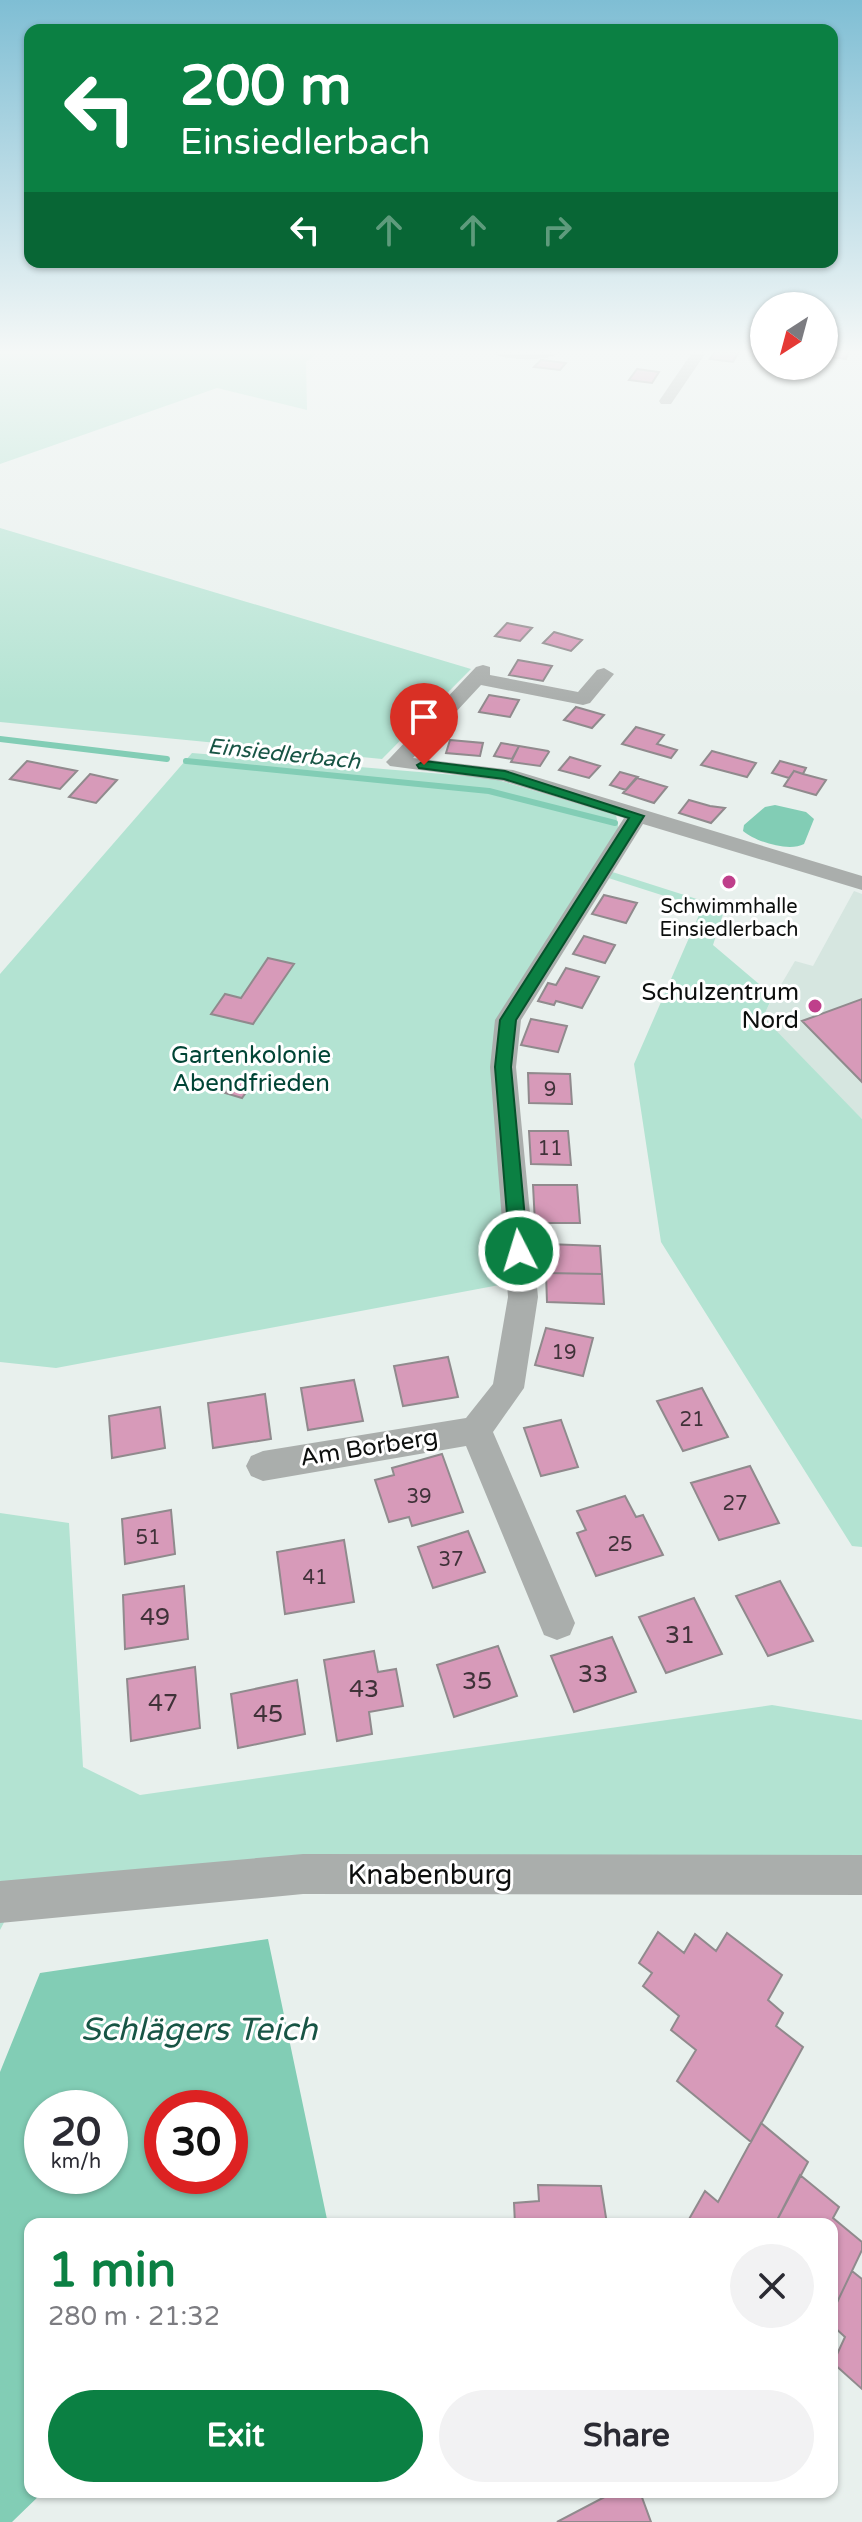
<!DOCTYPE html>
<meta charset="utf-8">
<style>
body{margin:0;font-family:"Varela Round",sans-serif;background:#f2f2f3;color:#2b2b33;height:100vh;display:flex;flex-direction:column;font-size:30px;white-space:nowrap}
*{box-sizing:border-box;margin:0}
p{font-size:26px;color:#7c7c81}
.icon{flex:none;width:44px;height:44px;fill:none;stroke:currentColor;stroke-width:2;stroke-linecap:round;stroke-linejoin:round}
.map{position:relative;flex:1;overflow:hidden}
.drawer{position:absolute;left:24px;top:2218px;width:814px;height:280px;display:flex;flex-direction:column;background:#fff;border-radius:16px;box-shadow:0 2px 6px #0004}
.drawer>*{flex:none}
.guide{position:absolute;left:24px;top:24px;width:814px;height:244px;border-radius:16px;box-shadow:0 2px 6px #0004;background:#0b8043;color:#fff;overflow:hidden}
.needle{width:52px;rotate:216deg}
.controls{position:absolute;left:750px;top:292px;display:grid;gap:16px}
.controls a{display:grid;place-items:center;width:88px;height:88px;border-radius:50%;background:#fff;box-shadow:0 2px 6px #0004;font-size:40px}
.speed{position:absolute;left:24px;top:2090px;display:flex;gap:16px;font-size:40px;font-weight:700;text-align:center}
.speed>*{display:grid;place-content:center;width:104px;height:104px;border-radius:50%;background:#fff;box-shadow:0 2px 6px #0004;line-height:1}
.speed small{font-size:20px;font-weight:400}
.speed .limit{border:12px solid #d22;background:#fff;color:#111}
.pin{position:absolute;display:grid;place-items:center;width:68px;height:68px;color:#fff;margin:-82px -34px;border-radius:50% 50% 50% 0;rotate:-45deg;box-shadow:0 0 8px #0007}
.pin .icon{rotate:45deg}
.me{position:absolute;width:88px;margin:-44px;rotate:355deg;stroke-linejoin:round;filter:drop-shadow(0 0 6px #0008)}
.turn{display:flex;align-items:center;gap:28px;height:168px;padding:0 24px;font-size:36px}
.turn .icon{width:104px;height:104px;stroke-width:2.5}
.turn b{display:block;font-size:56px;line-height:68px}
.lanes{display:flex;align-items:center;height:76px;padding:0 24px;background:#0003;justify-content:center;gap:40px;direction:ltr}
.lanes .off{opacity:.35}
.round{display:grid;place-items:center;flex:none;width:84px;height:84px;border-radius:42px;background:#f2f2f3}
.summary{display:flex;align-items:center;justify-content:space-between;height:136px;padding:0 24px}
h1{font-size:48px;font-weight:700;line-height:60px;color:#0b8043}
.button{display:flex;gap:16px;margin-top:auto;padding:16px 24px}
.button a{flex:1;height:92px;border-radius:48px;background:#0b8043;color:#fff;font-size:32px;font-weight:700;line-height:92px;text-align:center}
.button a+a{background:#f2f2f3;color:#2b2b33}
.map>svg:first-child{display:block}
.built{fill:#d6e6e0}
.green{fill:#b3e3d2}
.water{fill:#82cdb5;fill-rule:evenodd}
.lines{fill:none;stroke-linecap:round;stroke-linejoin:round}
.stream{stroke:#82cdb5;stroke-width:6}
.building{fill:#d79ab9;stroke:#908a8d;stroke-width:2}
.street{fill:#aaaeac;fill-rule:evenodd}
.route{fill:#0b8043;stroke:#07532c;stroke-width:2}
.poi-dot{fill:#bf3f8b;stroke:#fff;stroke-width:3}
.labels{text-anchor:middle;stroke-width:6;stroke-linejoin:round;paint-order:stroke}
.far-poi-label{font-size:20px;fill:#0d0f0e;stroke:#fff}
.number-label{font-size:20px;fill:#403239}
.far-water-label{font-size:22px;font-style:italic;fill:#185545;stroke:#fff}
.poi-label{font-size:24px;fill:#0d0f0e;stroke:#fff;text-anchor:end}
.park-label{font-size:24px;fill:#004435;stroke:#fff}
.street-label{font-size:24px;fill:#0d0f0e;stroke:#fff}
.near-number-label{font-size:24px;fill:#403239}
.near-street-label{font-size:28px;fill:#0d0f0e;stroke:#fff}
.near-water-label{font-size:32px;font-style:italic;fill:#185545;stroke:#fff}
</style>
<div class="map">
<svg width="862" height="2522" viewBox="0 0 862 2522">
<rect width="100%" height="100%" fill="#e8f0ed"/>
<path class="built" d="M854,891l8,3v225l-100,-102 33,-56 18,5z"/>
<path class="green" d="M0,351h320l-14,11 1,48 -90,-22 -217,76z
M0,528l471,141 -89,90 -382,-37z
M192,753l299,25 125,37 5,25 -18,29 122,39 -12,37 60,51 -10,21 99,102v428l-10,-1 -191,-304 -27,-178 68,-156 -103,-33 -91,145 13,261 -465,87 -56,-6v-388z
M0,1513l69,10 14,244 57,28 632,-90 90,15v155l-846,25 -16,30z"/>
<path class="water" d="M775,805l31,7 8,7 -10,25c-15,8 -48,-2 -61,-13l1,-6 21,-18z
M268,1939l60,285h-298v268h13l-31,30h-12v-450l40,-99zM110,2108v68h-68v-68zM162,2108h68v68h-68z"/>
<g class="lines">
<path class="stream" d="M0,739l167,20
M186,761l303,30 126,32"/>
</g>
<path class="building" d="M715,351l23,2 -5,9 -23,-3z
M826,351h23l-3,8 -22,-3z
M541,360l25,3 -6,7 -26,-3z
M637,369l22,3 -7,11 -23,-3z
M507,623l25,5 -12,13 -25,-5z
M554,632l28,8 -11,11 -28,-8z
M518,660l34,6 -9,15 -34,-6z
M489,695l30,5 -9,17 -31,-5z
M576,707l28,8 -12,13 -28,-8z
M636,727l28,8 -7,9 20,6 -6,8 -49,-14z
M450,740l33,3 -3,13 -34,-3z
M501,743l18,3 -7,13 -18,-3z
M519,746l29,5 1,1 -9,14 -29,-4z
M712,751l44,12 -9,14 -46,-12z
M570,757l30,9 -11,12 -30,-8z
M27,761l50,10 -17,18 -50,-10z
M780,761l26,7 -3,6 -9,-3 -5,7 -17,-5z
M794,771l9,3 23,6 -10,15 -32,-9z
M620,772l18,5 -12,13 -16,-5z
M90,774l27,6 -21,23 -27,-6z
M636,778h1l30,9 -13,16 -31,-10z
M689,800l21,6 15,2 -14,15 -32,-10z
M604,895l33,8 -11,20 -34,-9z
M584,936l31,9 -10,18 -32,-9z
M268,958l26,6 -41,60 -42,-10 14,-20 16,4z
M566,968l33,9 -17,31 -26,-7 -2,4 -16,-4 10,-18 8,2z
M862,999v83l-60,-61z
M531,1019l36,7 -9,26 -37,-7z
M528,1073l42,1 2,30 -43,-1z
M234,1079l18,5 -10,14 -17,-5z
M529,1131h39l3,34 -40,-1z
M533,1185h44l3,38h-45z
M546,1244l54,2 2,28 -56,-1z
M546,1273l56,1 2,30 -57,-2z
M546,1328l47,10 -10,38 -48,-11z
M448,1357l10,40 -55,9 -9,-40z
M354,1380l9,41 -55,9 -7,-42z
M702,1388l26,49 -45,14 -26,-50z
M265,1394l6,45 -58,9 -5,-45z
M160,1407l5,41 -53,10 -3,-42z
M561,1420l17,47 -37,9 -17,-48z
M442,1454l21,58 -51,14 -3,-9 -20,5 -14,-42 19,-5 -2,-7z
M750,1466l29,57 -60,17 -28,-57z
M625,1496l11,21 7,-2 20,40 -67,21 -19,-43 9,-3 -9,-19z
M171,1510l4,44 -50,10 -3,-45z
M468,1531l17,41 -52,16 -15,-41z
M344,1540l10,62 -69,12 -8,-62z
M780,1581l33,60 -45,15 -32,-60z
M184,1586l4,53 -63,10 -2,-54z
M694,1598l28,56 -56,19 -27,-56z
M612,1637l24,55 -62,20 -23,-56z
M498,1646l19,50 -63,21 -17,-52z
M374,1651l4,21 18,-3 7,37 -34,6 3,22 -35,7 -13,-81z
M195,1667l5,61 -69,13 -4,-62z
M297,1680l8,54 -67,14 -7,-54z
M658,1932l26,21 11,-19 21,17 11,-18 55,42 -14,25 15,13 -7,13 27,21 -52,95 -74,-61 19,-31 -25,-20 8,-14 -36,-30 9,-13 -13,-10z
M761,2123l47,39 -33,62h-83l-4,-3 17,-30 13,11z
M800,2175l39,32 -6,11 29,24v8l-30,63v-89h-57z
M538,2185l63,1 6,38h-92l-1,-21 25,-2z
M852,2271l10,8v110l-29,-26 12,-26 -13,-12v-12z
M614,2492h26l11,30h-94z"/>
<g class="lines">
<path class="street" d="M489,351h75c-15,11 -61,11 -75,0z
M693,351h14l-36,53h-10l-2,-3z
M735,351h29v6z
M483,665l7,2v8l88,17 19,-22 7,-2 10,6 -24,29 -7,2 -102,-20 -68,73 100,12 349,106v14l-219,-66 -122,196 -5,47 22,230 -14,91 -31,44 82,191 -5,12 -13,5 -13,-5 -78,-189 -203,35 -12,-5 -5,-10 5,-10 12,-5 203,-33 27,-34 15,-87 -18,-230 5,-47 129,-202 -121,-37 -113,-15 -4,-4 4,-4 86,-91z
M303,1854l559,1v40l-559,-1 -303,29v-42z"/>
</g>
<linearGradient id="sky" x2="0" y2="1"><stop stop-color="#7fbed4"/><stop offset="0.5" stop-color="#f5f8f7"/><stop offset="1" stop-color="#f5f8f7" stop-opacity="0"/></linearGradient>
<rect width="862" height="704" fill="url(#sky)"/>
<path class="route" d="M424,761l81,10 139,45 -128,204 -5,47 17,184 -9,7 -9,-7 -15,-184 5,-47 129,-202 -125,-39 -85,-11 -2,-3z"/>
<g class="poi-dot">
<circle cx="729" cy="882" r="8"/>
<circle cx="815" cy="1006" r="8"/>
</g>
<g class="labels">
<g class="far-poi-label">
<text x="729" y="913">Schwimmhalle<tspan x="729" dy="23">Einsiedlerbach</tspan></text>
</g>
<g class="number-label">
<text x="550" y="1096">9</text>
<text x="550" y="1155">11</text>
<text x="564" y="1359">19</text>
<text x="692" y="1426">21</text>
<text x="419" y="1503">39</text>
<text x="735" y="1510">27</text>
<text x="148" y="1544">51</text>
<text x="620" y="1551">25</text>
<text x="451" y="1566">37</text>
<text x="315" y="1584">41</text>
</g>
<g class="far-water-label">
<text transform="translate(284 753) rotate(6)" y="8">Einsiedlerbach</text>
</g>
<g class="poi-label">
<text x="799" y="1000">Schulzentrum<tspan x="799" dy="28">Nord</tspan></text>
</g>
<g class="park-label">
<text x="251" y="1063">Gartenkolonie<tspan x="251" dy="28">Abendfrieden</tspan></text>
</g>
<g class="street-label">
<text transform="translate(369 1447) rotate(-9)" y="8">Am Borberg</text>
</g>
<g class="near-number-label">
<text x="155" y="1625">49</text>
<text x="680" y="1643">31</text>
<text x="593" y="1682">33</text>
<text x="477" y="1689">35</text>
<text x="364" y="1697">43</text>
<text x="163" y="1711">47</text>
<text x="268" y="1722">45</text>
</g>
<g class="near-street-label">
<text x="430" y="1884">Knabenburg</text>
</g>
<g class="near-water-label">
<text x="199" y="2040">Schlägers Teich</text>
</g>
</g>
</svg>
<div class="controls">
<a><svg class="needle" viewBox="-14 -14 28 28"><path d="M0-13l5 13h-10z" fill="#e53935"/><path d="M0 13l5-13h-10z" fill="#7c7c81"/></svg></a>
</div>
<div class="speed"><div>20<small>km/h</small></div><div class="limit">30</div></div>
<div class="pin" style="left:424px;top:765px;background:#d93025"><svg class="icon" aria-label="arrive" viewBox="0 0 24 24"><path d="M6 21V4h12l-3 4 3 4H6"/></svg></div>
<svg class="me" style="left:519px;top:1251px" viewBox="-20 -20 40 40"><circle r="17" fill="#0b8043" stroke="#fff" stroke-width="3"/><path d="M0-11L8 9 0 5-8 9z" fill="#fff"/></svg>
<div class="guide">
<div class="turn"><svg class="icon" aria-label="left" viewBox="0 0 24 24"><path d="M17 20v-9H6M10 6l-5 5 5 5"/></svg><div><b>200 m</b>Einsiedlerbach</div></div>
<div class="lanes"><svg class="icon" aria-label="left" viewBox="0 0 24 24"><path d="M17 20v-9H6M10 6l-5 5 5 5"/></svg><svg class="icon off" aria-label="ahead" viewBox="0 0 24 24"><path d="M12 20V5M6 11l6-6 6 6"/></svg><svg class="icon off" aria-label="ahead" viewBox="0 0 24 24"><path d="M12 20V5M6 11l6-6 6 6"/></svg><svg class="icon off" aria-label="right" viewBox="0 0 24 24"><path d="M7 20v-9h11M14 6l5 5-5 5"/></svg></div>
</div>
<section class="drawer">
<div class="summary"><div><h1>1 min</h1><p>280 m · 21:32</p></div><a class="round"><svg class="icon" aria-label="close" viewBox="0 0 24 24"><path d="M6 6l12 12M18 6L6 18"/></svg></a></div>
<div class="button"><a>Exit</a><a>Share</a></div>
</section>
</div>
